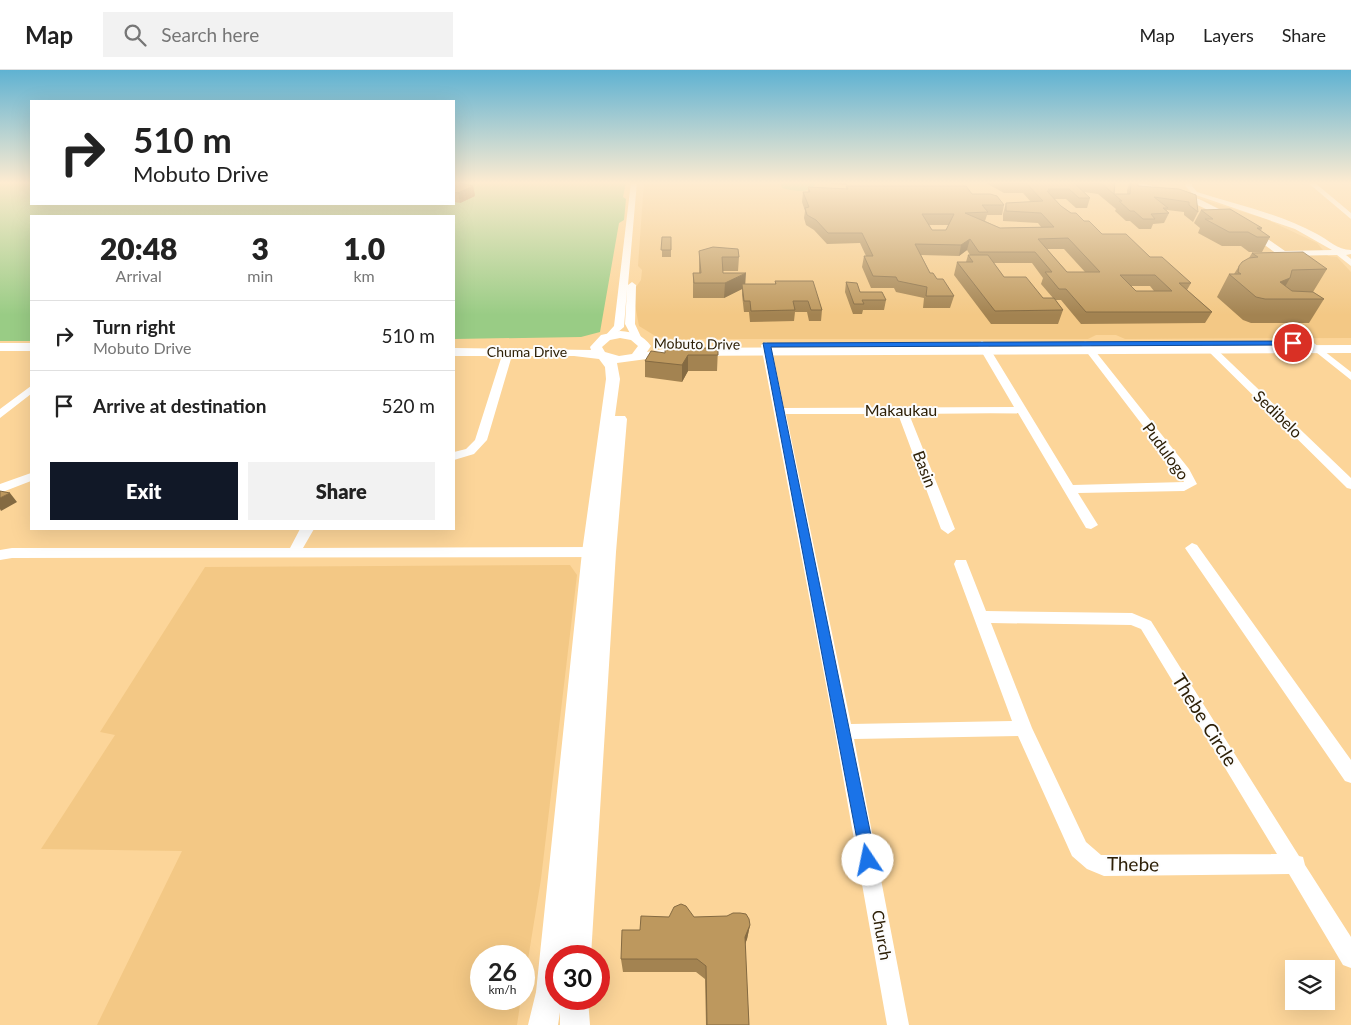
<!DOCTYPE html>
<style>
body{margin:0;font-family:Lato,sans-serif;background:#f2f2f2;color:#222;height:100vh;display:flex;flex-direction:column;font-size:19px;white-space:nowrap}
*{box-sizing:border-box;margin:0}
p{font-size:16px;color:#767676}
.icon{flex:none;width:28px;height:28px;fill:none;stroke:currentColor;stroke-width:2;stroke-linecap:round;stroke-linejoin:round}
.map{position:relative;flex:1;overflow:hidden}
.details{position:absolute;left:30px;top:145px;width:425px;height:315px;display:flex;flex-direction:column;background:#fff;border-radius:0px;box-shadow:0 5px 20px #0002}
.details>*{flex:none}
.banner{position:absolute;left:30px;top:30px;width:425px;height:105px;border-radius:0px;box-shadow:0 5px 20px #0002;background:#fff;color:#222;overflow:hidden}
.fabs{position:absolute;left:1285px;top:890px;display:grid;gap:10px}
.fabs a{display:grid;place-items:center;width:50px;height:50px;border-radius:0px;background:#fff;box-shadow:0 5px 20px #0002;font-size:25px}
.speed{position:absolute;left:470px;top:875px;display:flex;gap:10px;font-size:25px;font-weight:700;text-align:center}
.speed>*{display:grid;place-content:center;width:65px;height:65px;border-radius:50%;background:#fff;box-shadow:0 5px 20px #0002;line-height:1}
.speed small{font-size:12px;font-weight:400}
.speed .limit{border:8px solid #d22;background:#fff;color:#111}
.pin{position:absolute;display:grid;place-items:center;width:42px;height:42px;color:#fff;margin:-21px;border:2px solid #fff;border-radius:50%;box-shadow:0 1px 5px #0007}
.me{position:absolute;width:55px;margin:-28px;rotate:349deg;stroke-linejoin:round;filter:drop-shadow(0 0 4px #0008)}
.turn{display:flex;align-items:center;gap:18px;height:105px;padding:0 20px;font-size:22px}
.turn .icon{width:65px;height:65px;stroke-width:2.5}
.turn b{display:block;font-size:35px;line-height:42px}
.eta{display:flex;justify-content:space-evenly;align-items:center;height:85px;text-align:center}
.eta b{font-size:30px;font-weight:800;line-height:35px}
.primary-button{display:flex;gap:10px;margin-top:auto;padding:10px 20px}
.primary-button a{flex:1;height:58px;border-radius:0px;background:#111827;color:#fff;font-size:20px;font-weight:800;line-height:58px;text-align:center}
.primary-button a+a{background:#f2f2f2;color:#222}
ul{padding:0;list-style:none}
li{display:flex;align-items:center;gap:15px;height:70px;padding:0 20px;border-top:1px solid #e0e0e0}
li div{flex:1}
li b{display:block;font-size:19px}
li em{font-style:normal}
header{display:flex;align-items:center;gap:30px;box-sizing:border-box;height:70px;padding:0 25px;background:#fff;border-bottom:1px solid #e0e0e0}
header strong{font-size:24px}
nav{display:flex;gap:28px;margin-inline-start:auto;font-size:18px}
.search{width:350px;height:45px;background:#f2f2f2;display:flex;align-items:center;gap:12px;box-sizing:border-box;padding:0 18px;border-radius:0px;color:#767676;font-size:19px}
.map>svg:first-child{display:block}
.built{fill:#f3c885}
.green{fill:#99cc85}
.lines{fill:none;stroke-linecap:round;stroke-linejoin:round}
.minor{fill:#fff;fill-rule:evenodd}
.major{fill:#fff;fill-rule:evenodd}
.wall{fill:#a38351;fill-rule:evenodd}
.shaded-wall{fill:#846a42}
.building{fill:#bd985e;stroke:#846a42;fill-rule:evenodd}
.route{fill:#1a73e8;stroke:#114b97}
.labels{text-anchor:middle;stroke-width:4;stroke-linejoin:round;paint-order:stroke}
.far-street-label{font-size:14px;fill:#2e2007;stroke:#fcfcfc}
.street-label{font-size:16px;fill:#2e2007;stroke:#fcfcfc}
.near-street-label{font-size:19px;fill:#2e2007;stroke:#fcfcfc}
</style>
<header>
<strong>Map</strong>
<div class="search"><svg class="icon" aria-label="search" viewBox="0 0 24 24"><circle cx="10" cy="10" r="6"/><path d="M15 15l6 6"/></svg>Search here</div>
<nav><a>Map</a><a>Layers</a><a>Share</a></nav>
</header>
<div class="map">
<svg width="1351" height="955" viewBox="0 0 1351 955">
<rect width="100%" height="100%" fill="#fcd599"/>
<path class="built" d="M644,112h501l121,37 51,24 11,13 9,1 14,15v66l-226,1 -9,-4h-20l-8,4h-413l-18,-2 -18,-11 -4,-21 1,-18 5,-7 1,-10 -4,-4z
M570,495l7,10 -36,304 -17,105v-28h-43v43h40l-4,26h-420l85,-174 -141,-2 74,-114 -15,-3 105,-165z"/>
<path class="green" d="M0,112h31v22h423v-22h172l-3,15 3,2 -2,21 -5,3 -19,109 -19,5 -127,2v-123h-423v125h-31z
M767,112h48l1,1c-4,11 -24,8 -34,5l-2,-6z"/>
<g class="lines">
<path class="minor" d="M631,112h6l-9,103 4,-3 4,3 -1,39 6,13 -8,2 -8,-15 2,-35 -3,38 -14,12 -5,-3 9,-10z
M1129,112h9l61,17 40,20 -7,2 -39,-18z
M1187,112h6l-1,4 5,6c41,13 83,22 120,42 12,6 20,16 34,16v4l-5,1 5,4v7l-14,-11 -57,1 -31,-22v-4h6l30,21 47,-1 -37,-21 -102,-35 -8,-8z
M1307,112h7l37,31v6z
M1310,270l41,32v8l-44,-35 -2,-2z
M982,271l5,3 86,141 111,-3 -5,-9 -97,-127 -2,-2 5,-3 3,1 101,127 8,15 -13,7 -106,2 20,32 -7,4 -5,-1 -68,-115 -109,1 46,115 -7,5 -7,-5 -43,-115h-112l65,310 161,-3 -58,-157 2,-4h10l20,51 146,2 19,8 148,235 4,1 2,8 46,72v31l-8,-3 -54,-91 -185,2 -17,-7 -15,-13 -54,-120 -164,3 55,286h-22l-52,-293 -74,-387 5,-3 5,3 13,63 230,-1 -37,-63zM991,553l140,2 10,4 136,225 -176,1 -15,-13 -54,-114z
M1206,271l3,1 142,136v11l-4,-1 -144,-142 -2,-2z
M508,279l5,3 -26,88 -13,14 -20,6v-8l12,-3 9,-9 28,-88z
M31,316v8l-31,24v-9z
M31,403v8l-31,12v-9z
M300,459h14l-11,19 296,-1 7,5 -7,5 -587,1 -12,2v-10l12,-2h278z
M1192,473l5,2 154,215v23l-6,-2 -158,-230 -2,-3z"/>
<path class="major" d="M620,261c14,1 23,4 31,15l-4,6 22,-4 682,-3v8l-682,3 -52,7 3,16 -5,37h10l2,3 -11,133 -25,404h-35v43h32l2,26h-30v-13l-2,13h-30l8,-33 46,-440 24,-173 -1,-12 -6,-8 -25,-3h-120v-8l137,2 -1,-3 11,-12zM620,268l11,2 7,6 -6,8 -13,2 -14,-4 -3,-5 8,-7z
M0,273h31v8h-31z"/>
</g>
<path class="wall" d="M668,112h30v1h-29z
M830,112h17v3l-16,-1z
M984,112h131l-1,12h13v-4l3,-8h8v4l41,3 19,23 -5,10 -9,-7v-3l-17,-2v1l2,2 -5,10 -11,1 -2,5h-12l-9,-8h-4l-11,-10 1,-2 -18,-15 -14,-2 6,6 -3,10h-11l-10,-9h-12l7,7 10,7 31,21 48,23 41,26 -4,7 25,22 -7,11 -124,1 -20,-24h-6l8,10 -5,14h-67l-37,-49 3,-13h9l2,-7h2l-3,-5 -8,6 -38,-1 9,18 24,23 -4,12h-27l1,-10 -28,-6 -2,-4h-23l-9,-21 2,-11h2l-6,-13 -33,1 -13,-14 -8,-5 -2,-7 1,-7 -3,-9 1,-10h5v-5l38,2v-3l126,8 32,11 -2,10h-15l-2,6 15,7 41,-1 -3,-4 -35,-2v-7l3,-11 25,-1 -8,-9h-19zM929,155h20l-3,5h-14zM1047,179h17l21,23h-18zM994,193h38l11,15 -2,6 12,14h-10l-39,-21zM1131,216h19l4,5h-18z
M454,113l19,3 2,10 -15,7 -6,-1z
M1201,140l61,18 -1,3 9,6 -8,15h-13l-8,-6h-19l-24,-13 2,-5 -6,-5z
M662,167h9v20h-9z
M699,181l40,6 -1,14h-15v2l22,11h30v-3l47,29 -1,11h-12l-2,-9h-12l-1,9 -44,1 -1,-10h-5l-2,-17v-6l-18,9h-31v-25h6z
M1252,183l75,16 -14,23 11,7 -15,24h-58l-8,-3 -26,-23 12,-23h5l5,-8 10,-8z
M846,212l14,10 26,8 -2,10h-21l-1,4h-9l-8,-22z
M718,278l-1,23h-29l-6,11 -37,-5v-16l20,-8z
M694,847l56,8 -3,14 -2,5 4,81h-43l-1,-46 -9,-7h-73l-2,-13 19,-29z"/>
<path class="shaded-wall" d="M473,116l2,10 -15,7 -2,-10z
M970,169l-3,11 -8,6 2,-11z
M746,203l-1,15 -3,-4v5l-18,9 1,-15z
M1290,208l-12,21 2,-17z
M688,285v16l-6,11v-17z
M10,423l7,9 -16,9 -1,-2v-11z
M750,855l-3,14 -4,11 2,-13z"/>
<path class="building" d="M456,112l17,4 -15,7 -4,-1v-9z
M1005,112h68l17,16h-11l-10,-9h-21l2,2h-3l14,15 10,7h5l8,8h5l13,13h24l24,23h12l29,26h-12l33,29h-126l-20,-23h-7l-14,-17h7l-17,-20h-56l-9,-13 -9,6 -46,-1 15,29h3l4,6h6l11,17h-28l1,-9 -29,-6 -2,-4 -23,-1 -9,-20h9l-11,-23h-34l-12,-13 -9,-5 -2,-7 4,-1 -6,-15h7l-2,-5 40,2 -2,-3h120l6,8h18l7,2 7,9h-22l6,7 -23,1 35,15 54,-1 -13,-14 -35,-2v-8l37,-2 -17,-18h-19zM922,144h32l-8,16h-14zM1068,168l32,34h-33l-29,-33zM1120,205h35l17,16h-36z
M1085,112h30l-1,12h16l1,-12h7v4l41,3 17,6 2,17 -9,-7v-3l-35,-5 14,11h-5l6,5 -18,1 4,5h-12l-9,-8h-4l-11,-10h3l-20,-17z
M1230,139l32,19h-5l13,9h-13l-9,-5h-19l-24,-13h8l-12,-9z
M662,167h9v13h-10z
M713,177l25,2 1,8h-17l1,16h23l-21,10h-31l-1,-10h8l-2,-22z
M1303,182l24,17 -35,1 -2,8 -10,4 12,9 21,1 11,7h-59l-9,-2 -27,-23h12l-3,-2 1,-6 3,-4 7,-4 9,-1 -6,-4z
M968,185h20l16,22h22l17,21h11l9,12 -68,1 -38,-49h16z
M775,211h38l9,29h-11l-3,-9h-15l2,9 -44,1 -1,-10h-6l-2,-17h34z
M846,212l11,1 3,9h22l4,8h-24l2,4h-10z
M665,278h53v7h-30l-6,10 -37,-4 6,-10 14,2z
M0,421l10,2 -10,5z
M681,834l5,2 8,11 33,-1 6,-3h7l6,1 3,5 1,6 -5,12 4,88h-42l-1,-59 -9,-7h-76l1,-29h18l1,-14 28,1 5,-10z"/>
<linearGradient id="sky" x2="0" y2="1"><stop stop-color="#5fb2d2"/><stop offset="0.46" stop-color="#feecd1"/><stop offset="1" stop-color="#feecd1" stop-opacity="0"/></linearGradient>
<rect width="1351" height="245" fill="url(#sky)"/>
<path class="route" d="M1293,271l3,1v3l-525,2 105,513 -2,6 -6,2 -6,-2 -99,-523z"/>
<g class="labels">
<g class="far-street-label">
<text transform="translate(697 274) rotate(1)" y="5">Mobuto Drive</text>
<text x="527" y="287">Chuma Drive</text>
</g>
<g class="street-label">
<text x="901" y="346">Makaukau</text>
<text transform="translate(1278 344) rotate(44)" y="6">Sedibelo</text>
<text transform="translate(1166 381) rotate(54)" y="6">Pudulogo</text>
<text transform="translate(925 399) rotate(69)" y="6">Basin</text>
<text transform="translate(882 865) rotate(80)" y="6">Church</text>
</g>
<g class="near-street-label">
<text transform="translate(1205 650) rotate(58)" y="7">Thebe Circle</text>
<text transform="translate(1133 794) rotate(1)" y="7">Thebe</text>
</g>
</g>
</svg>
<div class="fabs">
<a><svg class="icon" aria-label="layers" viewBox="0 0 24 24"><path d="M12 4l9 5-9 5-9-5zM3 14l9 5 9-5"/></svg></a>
</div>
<div class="speed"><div>26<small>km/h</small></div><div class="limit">30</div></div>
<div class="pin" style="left:1293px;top:273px;background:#d93025"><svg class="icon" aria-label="arrive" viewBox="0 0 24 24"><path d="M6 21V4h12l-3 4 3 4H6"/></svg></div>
<svg class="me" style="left:868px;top:790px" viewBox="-20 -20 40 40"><circle r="19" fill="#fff"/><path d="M0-13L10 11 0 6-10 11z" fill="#1a73e8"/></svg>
<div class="banner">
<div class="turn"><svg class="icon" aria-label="right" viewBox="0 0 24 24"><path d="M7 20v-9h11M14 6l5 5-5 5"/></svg><div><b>510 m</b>Mobuto Drive</div></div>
</div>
<section class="details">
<div class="eta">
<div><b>20:48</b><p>Arrival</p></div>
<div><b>3</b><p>min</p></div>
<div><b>1.0</b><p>km</p></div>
</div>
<ul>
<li><svg class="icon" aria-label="right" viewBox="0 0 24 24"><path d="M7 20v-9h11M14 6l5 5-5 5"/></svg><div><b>Turn right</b><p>Mobuto Drive</p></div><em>510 m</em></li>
<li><svg class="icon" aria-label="arrive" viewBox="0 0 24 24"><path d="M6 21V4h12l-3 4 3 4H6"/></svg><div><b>Arrive at destination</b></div><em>520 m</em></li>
</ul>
<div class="primary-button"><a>Exit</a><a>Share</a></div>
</section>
</div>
